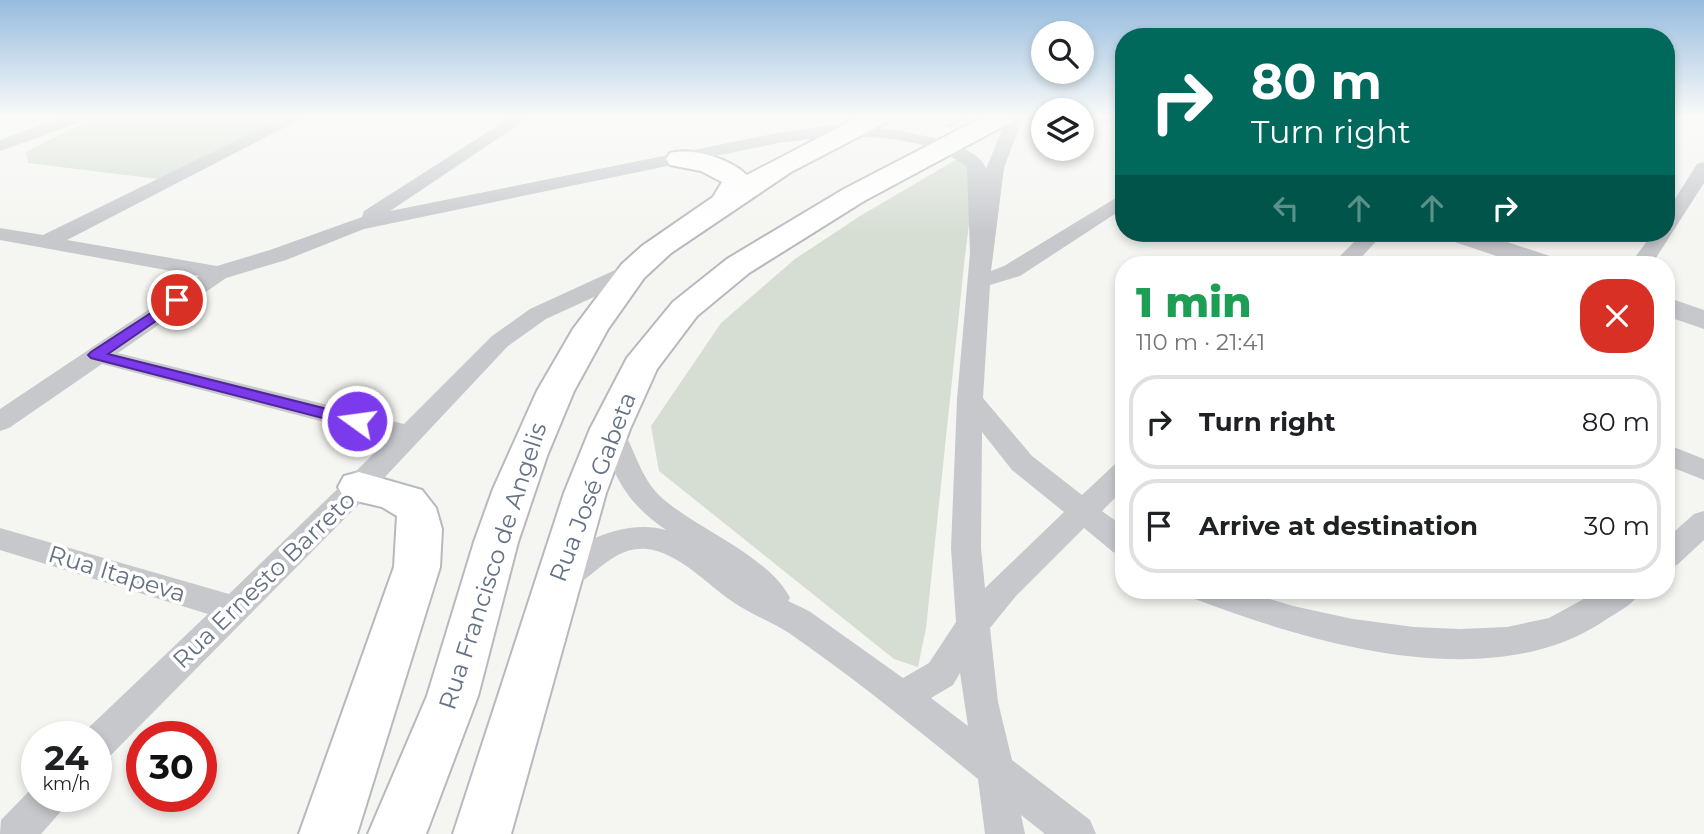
<!DOCTYPE html>
<meta charset="utf-8">
<style>
body{margin:0;font-family:Montserrat,sans-serif;background:#f2f2f2;color:#202124;height:100vh;display:flex;flex-direction:column;font-size:26px;white-space:nowrap}
*{box-sizing:border-box;margin:0}
p{font-size:23px;color:#757577}
.icon{flex:none;width:38px;height:38px;fill:none;stroke:currentColor;stroke-width:2;stroke-linecap:round;stroke-linejoin:round}
.map{position:relative;flex:1;overflow:hidden}
.drawer{position:absolute;left:1115px;top:256px;width:560px;height:343px;display:flex;flex-direction:column;background:#fff;border-radius:28px;box-shadow:0 4px 10px #0003}
.drawer>*{flex:none}
.guide{position:absolute;left:1115px;top:28px;width:560px;height:214px;border-radius:28px;box-shadow:0 4px 10px #0003;background:#00695c;color:#fff;overflow:hidden}
.tools{position:absolute;left:1031px;top:21px;display:grid;gap:14px}
.tools a{display:grid;place-items:center;width:63px;height:63px;border-radius:50%;background:#fff;box-shadow:0 4px 10px #0003;font-size:35px}
.speed{position:absolute;left:21px;top:721px;display:flex;gap:14px;font-size:35px;font-weight:700;text-align:center}
.speed>*{display:grid;place-content:center;width:91px;height:91px;border-radius:50%;background:#fff;box-shadow:0 4px 10px #0003;line-height:1}
.speed small{font-size:18px;font-weight:400}
.speed .limit{border:10px solid #d22;background:#fff;color:#111}
.pin{position:absolute;display:grid;place-items:center;width:60px;height:60px;color:#fff;margin:-30px;border:4px solid #fff;border-radius:50%;box-shadow:0 2px 7px #0007}
.me{position:absolute;width:77px;margin:-38px;rotate:284deg;stroke-linejoin:round;filter:drop-shadow(0 0 5px #0008)}
.turn{display:flex;align-items:center;gap:24px;height:147px;padding:0 21px;font-size:32px}
.turn .icon{width:91px;height:91px;stroke-width:2.5}
.turn b{display:block;font-size:49px;line-height:60px}
.lanes{display:flex;align-items:center;height:66px;padding:0 21px;background:#0003;justify-content:center;gap:35px;direction:ltr}
.lanes .off{opacity:.35}
.round{display:grid;place-items:center;flex:none;width:74px;height:74px;border-radius:28px;background:#f2f2f2}
.head{display:flex;align-items:center;justify-content:space-between;height:119px;padding:0 21px}
h1{font-size:42px;font-weight:800;line-height:52px;color:#1e9e55}
ul{padding:0;list-style:none}
li{display:flex;align-items:center;gap:21px;height:94px;margin:0 14px 10px;padding:0 7px;border:4px solid #e0e0e0;border-radius:28px}
li div{flex:1}
li b{display:block;font-size:26px}
li em{font-style:normal}
.map>svg:first-child{display:block}
.green{fill:#d6ddd3}
.lines{fill:none;stroke-linecap:round;stroke-linejoin:round}
.stream{fill:#bfc7ce;fill-rule:evenodd}
.primary-casing{stroke:#b6b9be;stroke-width:4}
.minor{fill:#c6c8cc;fill-rule:evenodd}
.tertiary{fill:#c6c8cc;fill-rule:evenodd}
.primary{fill:#fff;fill-rule:evenodd}
.route{fill:#7c3aed;stroke:#51269a;stroke-width:2}
.labels{text-anchor:middle;stroke-width:7;stroke-linejoin:round;paint-order:stroke}
.street-label{font-size:24px;fill:#657184;stroke:#fff}
</style>
<div class="map">
<svg width="1704" height="834" viewBox="0 0 1704 834">
<rect width="100%" height="100%" fill="#f5f6f2"/>
<path class="green" d="M95,117h211l-109,52 -31,11 -138,-17 -2,-11z
M957,159l10,4 8,13 -10,80 -39,372 -8,39 -24,-8 -235,-188 -8,-45 70,-103 74,-64 65,-43z"/>
<g class="lines">
<path class="stream" d="M962,117h7l-18,10 -5,-1z"/>
<g class="primary-casing">
<path id="primary" d="M858,117h32l-3,5 -96,50 -120,81 -27,25 -36,51 -34,62 -27,65 -29,86 -40,154 -52,138h-58l59,-138 47,-154 19,-53 44,-98 36,-62 49,-65 20,-18 71,-49 9,-15 -21,-11 -31,-6 -4,-6 4,-6c23,-6 60,6 77,22z
M983,117h31l-3,5 -147,79 -115,72 -52,43 -40,53 -27,60 -24,64 -95,341h-58l111,-341 26,-64 37,-71 46,-56 54,-43 117,-70z
M359,472l63,18 14,18 6,21 -2,38 -83,267h-58l95,-267 3,-51 -15,-9 -38,-9 -6,-11 6,-11z"/>
</g>
<path class="minor" d="M62,117h23l-2,4 -83,30v-11z
M284,117h21l-238,123 150,26 53,-16 92,-33 2,-6 147,-94h19l-140,94 388,-78c20,-3 40,-7 60,-8 29,0 141,12 148,44l21,-52h16l-19,51 -13,103 13,-5 120,-73v15l-104,68 -30,9 -7,113 49,58 50,39 32,-30 10,-3v27l-22,22 22,16v28l-11,-3 -29,-24 -68,68 -26,32 8,74 14,58 78,60 6,14h-51l-24,-19 4,19h-40l-7,-55c-61,-50 -124,-101 -189,-146 -18,-12 -39,-19 -56,-31 -25,-17 -50,-45 -80,-52 -47,-11 -68,50 -103,39l-5,-9c20,-37 81,-62 121,-50 -43,-30 -51,-54 -69,-101l4,-6 9,-3 9,3c16,25 20,54 43,75 35,31 107,58 128,100l-2,3 21,10 94,67 26,-15 27,-41 -5,-74 6,-149 13,-146 -3,-86c-51,-39 -130,-32 -189,-24l-414,86 -78,31 -60,18 -108,75 286,71 88,-88 38,-27 96,-44h16l3,5 -3,5 -96,44 -38,27 -139,148 -260,263 -13,5v-25h-14l1,-4 125,-119 -208,-64v-22l229,66 160,-155 -287,-75 -93,64 -9,3v-22l199,-133 -199,-36v-12l43,7zM982,432l30,38 52,42 -79,76 -4,-40zM960,673l8,53 -37,-28 22,-13z
M1704,162v21l-52,81h-22l23,-31h13v-20l31,-49z
M1363,233h21l-29,31h-23z
M1666,444l38,15v21l-38,-15z
M1704,511v29l-27,25 -11,4v-30l28,-25z
M1190,590h51l52,16 60,13 61,8 46,2 47,-2 42,-9 51,-28h42c-8,15 -27,23 -41,33 -114,73 -290,20 -406,-24z
M37,783v13h32l-6,13 -22,25h-41l1,-14z"/>
<path class="tertiary" d="M1098,117h26v10l-23,-5z
M1442,233h38l76,25 4,6h-40l-74,-25z
M1666,297l38,13v19l-38,-13z"/>
<use href="#primary" class="primary"/>
</g>
<linearGradient id="sky" x2="0" y2="1"><stop stop-color="#97bcde"/><stop offset="0.5" stop-color="#fafbf9"/><stop offset="1" stop-color="#fafbf9" stop-opacity="0"/></linearGradient>
<rect width="1704" height="234" fill="url(#sky)"/>
<path class="route" d="M177,296l7,4 -2,3 -74,51 255,64 2,3 -2,4 -6,2 -266,-69 -3,-3 3,-3z"/>
<g class="labels">
<g class="street-label">
<text transform="translate(593 487) rotate(-69)" y="8">Rua José Gabeta</text>
<text transform="translate(493 566) rotate(-72)" y="8">Rua Francisco de Angelis</text>
<text transform="translate(117 574) rotate(17)" y="8">Rua Itapeva</text>
<text transform="translate(264 580) rotate(-44)" y="8">Rua Ernesto Barreto</text>
</g>
</g>
</svg>
<div class="tools">
<a><svg class="icon" aria-label="search" viewBox="0 0 24 24"><circle cx="10" cy="10" r="6"/><path d="M15 15l6 6"/></svg></a>
<a><svg class="icon" aria-label="layers" viewBox="0 0 24 24"><path d="M12 4l9 5-9 5-9-5zM3 14l9 5 9-5"/></svg></a>
</div>
<div class="speed"><div>24<small>km/h</small></div><div class="limit">30</div></div>
<div class="pin" style="left:177px;top:300px;background:#d93025"><svg class="icon" aria-label="arrive" viewBox="0 0 24 24"><path d="M6 21V4h12l-3 4 3 4H6"/></svg></div>
<svg class="me" style="left:357px;top:421px" viewBox="-20 -20 40 40"><circle r="17" fill="#7c3aed" stroke="#fff" stroke-width="3"/><path d="M0-11L8 9 0 5-8 9z" fill="#fff"/></svg>
<div class="guide">
<div class="turn"><svg class="icon" aria-label="right" viewBox="0 0 24 24"><path d="M7 20v-9h11M14 6l5 5-5 5"/></svg><div><b>80 m</b>Turn right</div></div>
<div class="lanes"><svg class="icon off" aria-label="left" viewBox="0 0 24 24"><path d="M17 20v-9H6M10 6l-5 5 5 5"/></svg><svg class="icon off" aria-label="ahead" viewBox="0 0 24 24"><path d="M12 20V5M6 11l6-6 6 6"/></svg><svg class="icon off" aria-label="ahead" viewBox="0 0 24 24"><path d="M12 20V5M6 11l6-6 6 6"/></svg><svg class="icon" aria-label="right" viewBox="0 0 24 24"><path d="M7 20v-9h11M14 6l5 5-5 5"/></svg></div>
</div>
<section class="drawer">
<div class="head"><div><h1>1 min</h1><p>110 m · 21:41</p></div><a class="round" style="background:#d93025;color:#fff"><svg class="icon" aria-label="close" viewBox="0 0 24 24"><path d="M6 6l12 12M18 6L6 18"/></svg></a></div>
<ul>
<li><svg class="icon" aria-label="right" viewBox="0 0 24 24"><path d="M7 20v-9h11M14 6l5 5-5 5"/></svg><div><b>Turn right</b></div><em>80 m</em></li>
<li><svg class="icon" aria-label="arrive" viewBox="0 0 24 24"><path d="M6 21V4h12l-3 4 3 4H6"/></svg><div><b>Arrive at destination</b></div><em>30 m</em></li>
</ul>
</section>
</div>
